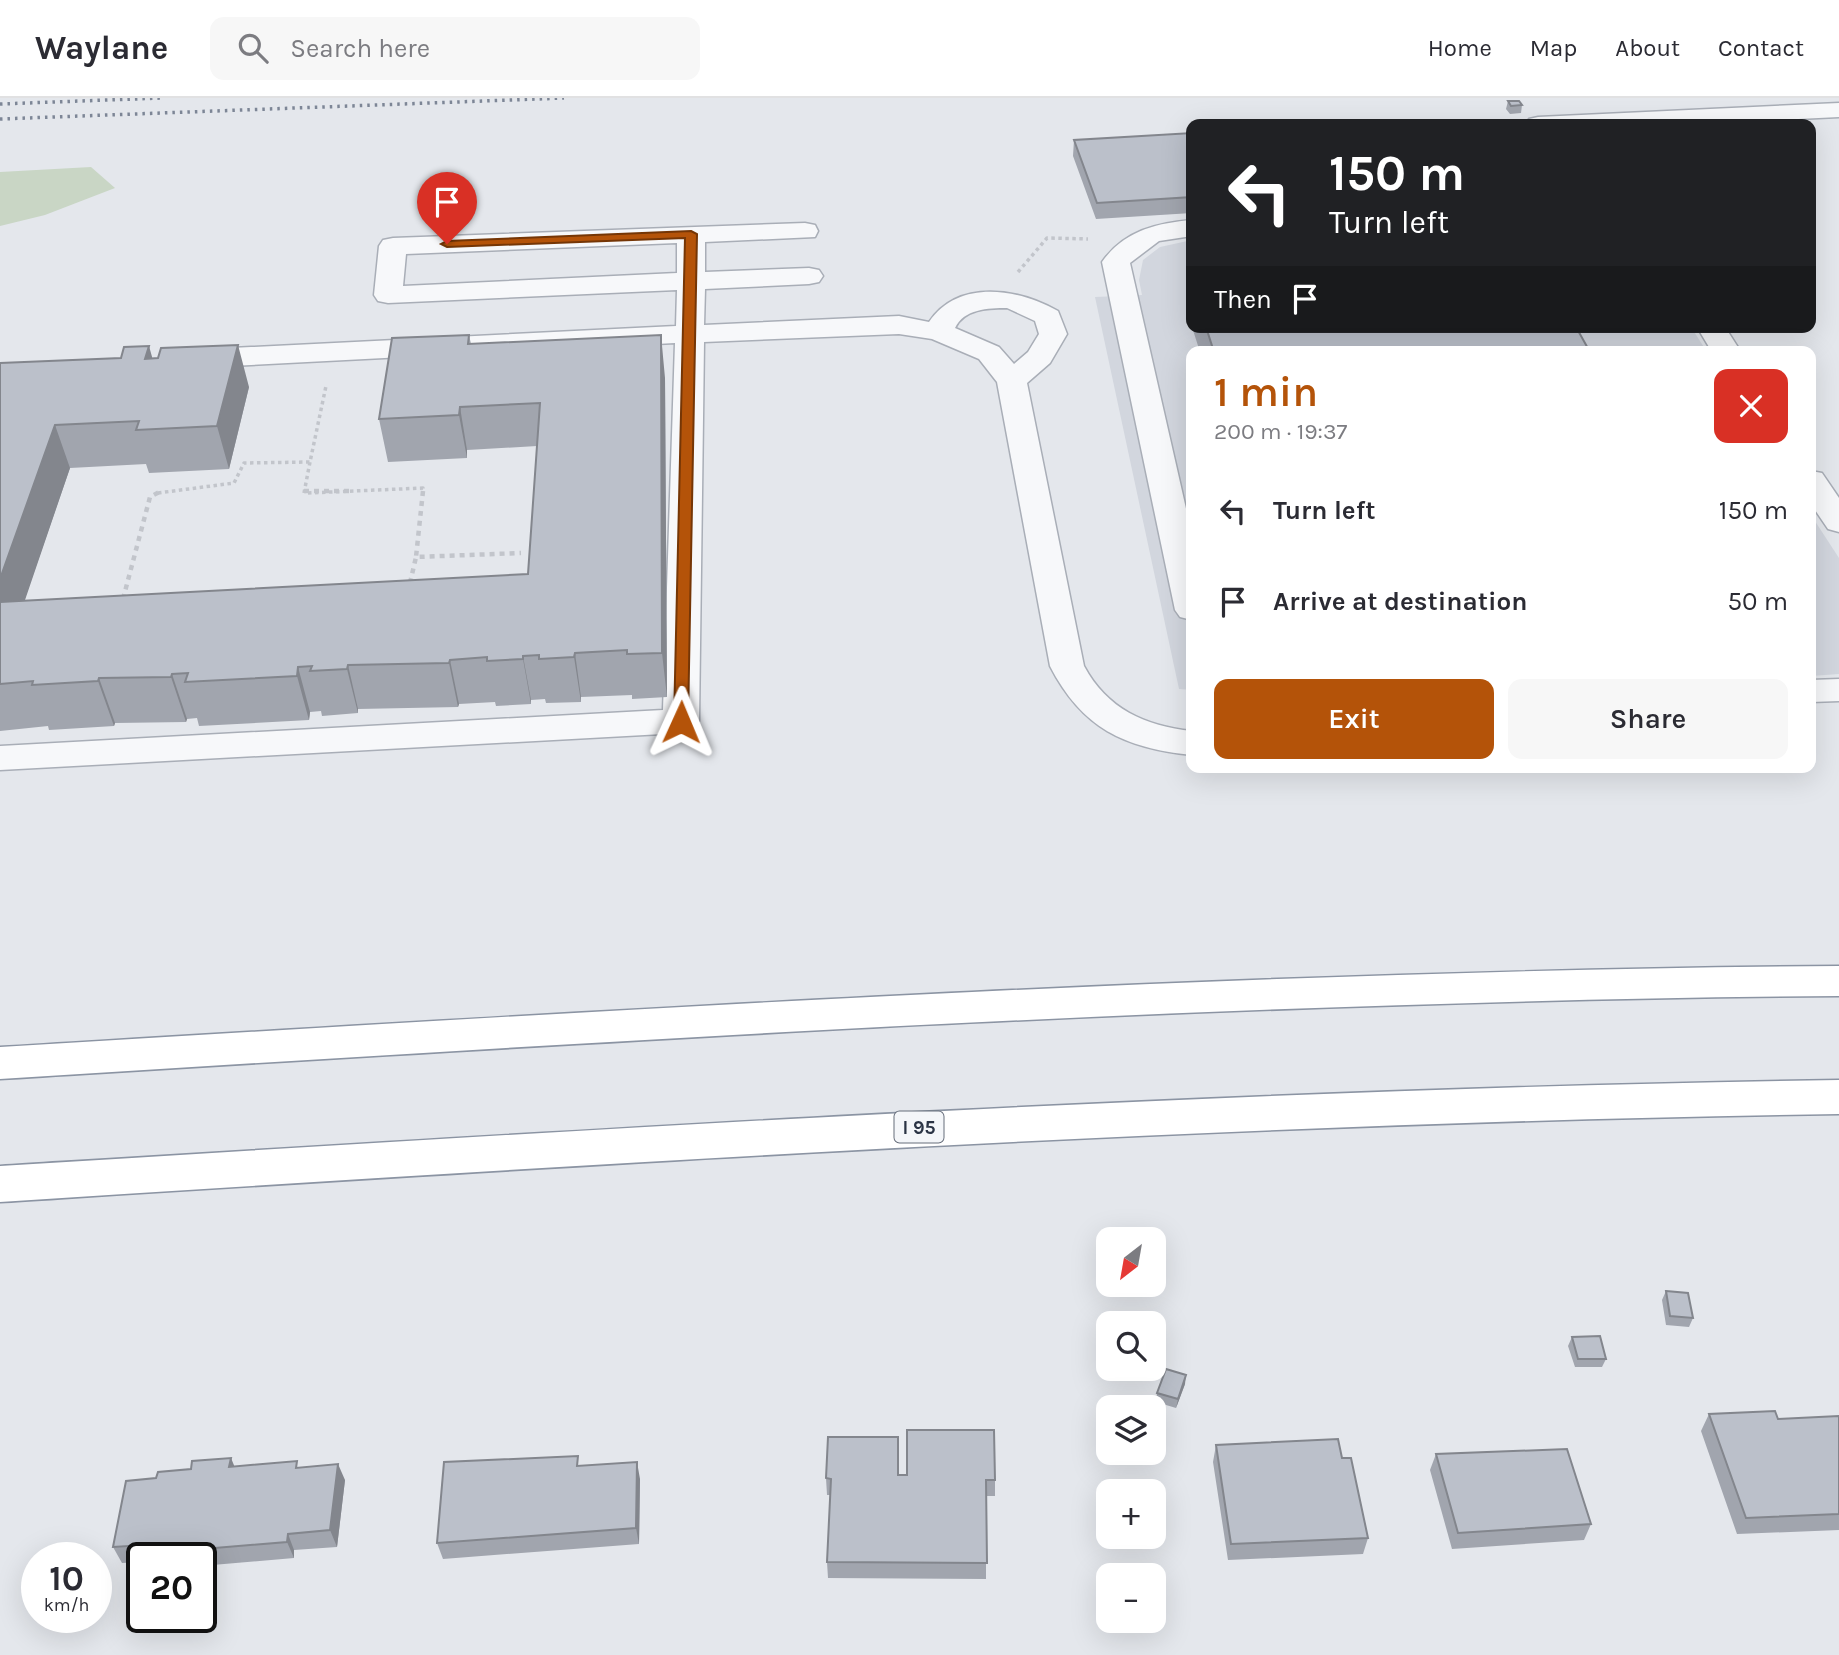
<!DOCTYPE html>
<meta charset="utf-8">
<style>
body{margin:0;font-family:Karla,sans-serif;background:#f7f7f7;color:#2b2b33;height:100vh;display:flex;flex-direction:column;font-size:26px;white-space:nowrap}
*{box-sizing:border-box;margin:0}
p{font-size:23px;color:#7c7c81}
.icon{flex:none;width:38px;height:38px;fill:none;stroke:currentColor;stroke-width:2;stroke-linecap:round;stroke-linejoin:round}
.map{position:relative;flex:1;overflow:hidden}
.sheet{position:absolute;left:1186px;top:248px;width:630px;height:427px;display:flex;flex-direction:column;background:#fff;border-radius:14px;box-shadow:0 7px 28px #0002}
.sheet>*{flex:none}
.top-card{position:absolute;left:1186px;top:21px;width:630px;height:214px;border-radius:14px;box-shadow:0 7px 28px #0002;background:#202124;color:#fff;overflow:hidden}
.needle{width:46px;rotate:211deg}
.fabs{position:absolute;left:1096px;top:1129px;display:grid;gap:14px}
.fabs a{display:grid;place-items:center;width:70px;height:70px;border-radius:14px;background:#fff;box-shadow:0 7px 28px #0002;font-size:35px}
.speed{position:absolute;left:21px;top:1444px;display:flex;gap:14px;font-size:35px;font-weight:700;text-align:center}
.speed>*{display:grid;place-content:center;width:91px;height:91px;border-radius:50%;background:#fff;box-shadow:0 7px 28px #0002;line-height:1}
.speed small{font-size:18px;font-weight:400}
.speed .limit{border:4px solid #111;border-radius:10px;background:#fff;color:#111}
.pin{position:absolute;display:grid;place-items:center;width:60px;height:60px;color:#fff;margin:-72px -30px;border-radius:50% 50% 50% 0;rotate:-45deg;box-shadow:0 0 7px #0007}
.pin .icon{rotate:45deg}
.me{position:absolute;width:77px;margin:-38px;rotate:1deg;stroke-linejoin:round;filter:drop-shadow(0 0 5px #0008)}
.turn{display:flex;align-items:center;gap:24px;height:147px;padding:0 28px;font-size:32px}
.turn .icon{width:91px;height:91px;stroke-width:2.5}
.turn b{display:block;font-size:49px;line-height:60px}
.then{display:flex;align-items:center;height:66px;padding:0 28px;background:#0003;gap:14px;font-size:26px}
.round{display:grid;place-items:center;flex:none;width:74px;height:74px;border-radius:14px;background:#f7f7f7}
.summary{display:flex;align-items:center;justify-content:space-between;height:119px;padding:0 28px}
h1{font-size:42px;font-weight:600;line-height:52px;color:#b45309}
.cta{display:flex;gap:14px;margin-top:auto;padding:14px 28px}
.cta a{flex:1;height:80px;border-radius:14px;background:#b45309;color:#fff;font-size:28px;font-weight:600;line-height:80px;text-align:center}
.cta a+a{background:#f7f7f7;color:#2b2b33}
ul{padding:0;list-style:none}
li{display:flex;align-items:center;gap:21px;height:91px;padding:0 28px}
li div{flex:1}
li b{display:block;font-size:26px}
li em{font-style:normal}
header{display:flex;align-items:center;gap:42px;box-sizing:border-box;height:98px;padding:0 35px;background:#fff;border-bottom:2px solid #e1e1e2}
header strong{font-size:33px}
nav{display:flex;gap:38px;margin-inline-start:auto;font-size:24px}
.search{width:490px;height:63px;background:#f7f7f7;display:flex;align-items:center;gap:18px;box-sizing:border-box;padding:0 24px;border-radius:14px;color:#7c7c81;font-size:26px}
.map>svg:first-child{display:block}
.built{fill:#d2d6de}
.green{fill:#c9d6c5}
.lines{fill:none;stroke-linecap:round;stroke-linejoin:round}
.minor-casing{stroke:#a9aeb7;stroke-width:3}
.highway-casing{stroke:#8b94a3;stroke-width:3}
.path-far1{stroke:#c2c5cb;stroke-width:3.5;stroke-dasharray:3.5 3.5;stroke-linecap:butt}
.path{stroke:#c2c5cb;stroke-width:4.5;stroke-dasharray:5 5;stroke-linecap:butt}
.minor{fill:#f7f8fa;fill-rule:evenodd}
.highway{fill:#fff;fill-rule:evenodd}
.rail{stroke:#7d8696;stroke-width:3.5;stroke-dasharray:2.5 5;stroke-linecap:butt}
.wall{fill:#a1a5ae}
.shaded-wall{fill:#83868d}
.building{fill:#bbc0ca;stroke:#83868d;stroke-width:2}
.route{fill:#b45309;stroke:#753606;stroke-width:2}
.labels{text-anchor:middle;stroke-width:6;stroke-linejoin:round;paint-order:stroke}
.shield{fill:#f4f6f9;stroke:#676e7b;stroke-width:2}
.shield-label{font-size:19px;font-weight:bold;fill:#2b3445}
</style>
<header>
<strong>Waylane</strong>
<div class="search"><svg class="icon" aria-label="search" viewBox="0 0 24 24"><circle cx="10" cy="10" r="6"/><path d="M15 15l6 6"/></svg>Search here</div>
<nav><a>Home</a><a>Map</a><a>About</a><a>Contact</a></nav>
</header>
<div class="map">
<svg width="1839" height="1557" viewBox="0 0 1839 1557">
<rect width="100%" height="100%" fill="#e4e7ec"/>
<path class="built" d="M1192,142v87h499l16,25h-515v338l-13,-1 -84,-392 47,-2 -3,-15 4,-20 17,-13z
M1811,417l28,43v116l-28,2z"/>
<path class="green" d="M91,69l24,21 -70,27 -45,11v-54z"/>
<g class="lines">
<g class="minor-casing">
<path id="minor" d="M1839,5v14l-138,7h-175l3,-5 9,-2z
M1192,122v16l-33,5 -29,22 62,272v85l-12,-3 -5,-7 -73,-348c22,-31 54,-39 90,-42z
M805,125l10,2 3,6 -3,6 -110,5v30l104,-4 10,2 4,6 -4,6 -10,2 -104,5 -1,36 195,-9 30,6c30,-44 90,-33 129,-11l9,23 -17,29 -23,20 57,283c23,43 61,60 108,65v24c-68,-7 -110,-27 -142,-89l-53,-284 -18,-23 -47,-20 -33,-5 -195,8 -5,379 -5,8 -13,4 -681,37v-24l663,-36 12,-367 -484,25 -10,-3 -5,-6 5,-6 10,-3 485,-24 1,-36 -289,13 -10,-2 -4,-6 5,-49 4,-6 10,-2zM677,145v30l-274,13 3,-32zM1007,210l28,13 4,13 -11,18 -14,12 -15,-17 -44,-19c9,-19 33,-20 52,-20z
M1697,229h28l16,25h-29z
M1811,373l11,2 17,25v34l-11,-3 -17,-25z
M1839,581v22l-28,1v-22z"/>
</g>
<g class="highway-casing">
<path id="highway" d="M1839,868v30c-614,5 -1226,45 -1839,83v-32c613,-37 1225,-76 1839,-81z
M1839,982v34c-614,9 -1226,49 -1839,88v-36c613,-38 1225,-77 1839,-86z"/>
</g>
<path class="path-far1" d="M1018,174l29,-34 41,1
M158,395l76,-10 10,-20 66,-1 16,-76
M304,395l6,-31
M308,395l115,-5v5"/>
<path class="path" d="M304,393h46
M423,393l-7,66 105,-4
M410,485l6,-26
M123,501l27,-102 11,-6"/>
<use href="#minor" class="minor"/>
<use href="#highway" class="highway"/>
<path class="rail" d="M0,6l161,-6
M0,21l564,-21"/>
</g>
<path class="wall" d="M1508,3l14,4 -1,8 -11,1 -4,-5z
M1192,35v80l-96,6 -23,-63 1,-16z
M1190,182h2v46l-5,-15z
M1192,229h384l14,25h-390z
M469,237l2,9 194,34 2,319 -35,2v-4l-51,2v5l-35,1 -1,-4 -14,1v4l-35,2 -1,-4 -36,2 -1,3 -100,2v4l-36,3 -1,-5 -11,1 -1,8 -110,6 -2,-8 -10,1 -1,3 -71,1 -1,3 -65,4 -1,-4 -48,5v-368l152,-4 97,28 -20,82 -80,4 -3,-9 -76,4 -46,133 504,-27 9,-128 -70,4v8l-79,4 -9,-43z
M1666,1193l27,27 -4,9 -23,-2 -4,-25z
M1572,1239l34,22 -4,8h-27l-7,-21z
M1185,1286l-9,24 -20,-6 1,-9z
M1709,1316l69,5 61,-3v114l-102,4 -36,-103z
M1216,1347l126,13 26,80 -5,16 -135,6 -15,-98z
M1436,1356l155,70 -7,16 -132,9 -22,-79z
M234,1368l65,1 46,13 -8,67 -43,3v8l-93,8v-8h-59v4l-20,1 -9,-16z
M580,1368l60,13 -1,65 -196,15 -6,-16z
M898,1377l97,5v16h-9v83l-158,-1 -1,-16 3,-67h-3l-1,-17z"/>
<path class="shaded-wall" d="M661,237l4,43 2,319 -5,-44z
M238,247l11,42 -20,82 -12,-43z
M149,248l12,43 -16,-30z
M460,309l7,43v8l-8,-43z
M55,327l15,43 -61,179 -9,-23v-45z
M575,555l6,44v5l-7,-45z
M523,558l8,44v4l-8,-45z
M450,562l9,44 -1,3 -9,-44z
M348,567l10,44v4l-11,-44z
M298,569l12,45 -1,8 -12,-44z
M172,576l15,45 -1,3 -15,-45z
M99,580l16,45 -1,3 -16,-45z
M1186,1277l-1,9 -9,24 2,-9z
M231,1360l7,17 -9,-8z
M637,1364l3,17 -1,65 -3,-16z
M338,1366l7,16 -8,67 -7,-17z
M288,1436l6,16v8l-7,-16z"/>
<path class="building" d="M1508,3h11l3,4 -11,1z
M1192,35v64l-95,6 -23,-63z
M1206,229h370l14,25h-376z
M469,237l-1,9 193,-9 1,318 -35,1v-4l-52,3 -1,4 -35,2v-4l-16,1v3l-36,2v-4l-37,3 -1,3 -101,2 -1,4 -37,2 2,-5 -14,1 -1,9 -112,6 3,-9 -16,1 -1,3 -72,1 -1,3 -66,4 1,-4 -33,3v-82l528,-28 12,-171 -80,4 -1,8 -80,4 13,-81z
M238,247l-21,81 -81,4 3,-9 -84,4 -55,154v-216l121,-5 3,-11 25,-1 -4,13 13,-1 3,-10z
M1666,1193l22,2 5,25 -23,-2z
M1600,1238l6,23h-28l-6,-22z
M1166,1271l20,6 -8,24 -21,-6z
M1775,1313l3,8 61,-3v98l-93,4 -37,-104z
M907,1332h87l1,50h-9l1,83 -160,-1 4,-83 -5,-1 2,-41h70v38h9z
M1338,1341l4,19h9l17,80 -137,6 -15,-99z
M1567,1351l24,75 -133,9 -22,-79z
M578,1358l-1,10 60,-4 -1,66 -199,15 7,-81z
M231,1360l-2,9 68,-6 -1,7 42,-4 -8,66 -42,4 -1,8 -143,12 1,-9 -32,2 13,-66 30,-3 2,-6 33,-3 1,-8z"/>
<path class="route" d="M691,133l6,3 -9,488 -7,4 -7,-4 11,-484 -238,9 -6,-3 6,-3z"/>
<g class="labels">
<rect class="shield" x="894.5" y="1013.5" width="49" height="31" rx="5"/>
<g class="shield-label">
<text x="919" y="1036">I 95</text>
</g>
</g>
</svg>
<div class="fabs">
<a><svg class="needle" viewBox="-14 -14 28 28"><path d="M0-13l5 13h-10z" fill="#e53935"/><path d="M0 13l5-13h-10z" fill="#7c7c81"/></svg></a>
<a><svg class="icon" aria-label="search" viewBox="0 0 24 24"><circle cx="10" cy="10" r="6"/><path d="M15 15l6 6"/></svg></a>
<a><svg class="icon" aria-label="layers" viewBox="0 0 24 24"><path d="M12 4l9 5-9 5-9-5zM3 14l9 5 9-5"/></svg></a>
<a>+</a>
<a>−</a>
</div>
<div class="speed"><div>10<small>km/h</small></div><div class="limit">20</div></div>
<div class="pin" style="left:447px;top:146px;background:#d93025"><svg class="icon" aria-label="arrive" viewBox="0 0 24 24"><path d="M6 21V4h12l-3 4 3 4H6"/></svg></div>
<svg class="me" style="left:681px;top:624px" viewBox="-20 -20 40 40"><path d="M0-17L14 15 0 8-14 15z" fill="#b45309" stroke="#fff" stroke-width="4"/></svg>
<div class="top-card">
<div class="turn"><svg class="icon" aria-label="left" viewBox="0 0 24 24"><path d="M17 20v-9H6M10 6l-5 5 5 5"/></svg><div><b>150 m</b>Turn left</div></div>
<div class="then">Then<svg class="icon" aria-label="arrive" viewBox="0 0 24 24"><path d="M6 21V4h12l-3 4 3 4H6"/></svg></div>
</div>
<section class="sheet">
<div class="summary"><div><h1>1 min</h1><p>200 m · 19:37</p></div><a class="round" style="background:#d93025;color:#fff"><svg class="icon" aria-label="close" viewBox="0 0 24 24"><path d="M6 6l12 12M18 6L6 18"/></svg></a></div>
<ul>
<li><svg class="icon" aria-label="left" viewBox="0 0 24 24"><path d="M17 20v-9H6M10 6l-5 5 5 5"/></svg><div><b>Turn left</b></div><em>150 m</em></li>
<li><svg class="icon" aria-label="arrive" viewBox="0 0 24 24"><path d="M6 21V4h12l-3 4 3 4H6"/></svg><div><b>Arrive at destination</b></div><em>50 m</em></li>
</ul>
<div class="cta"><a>Exit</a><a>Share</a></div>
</section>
</div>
